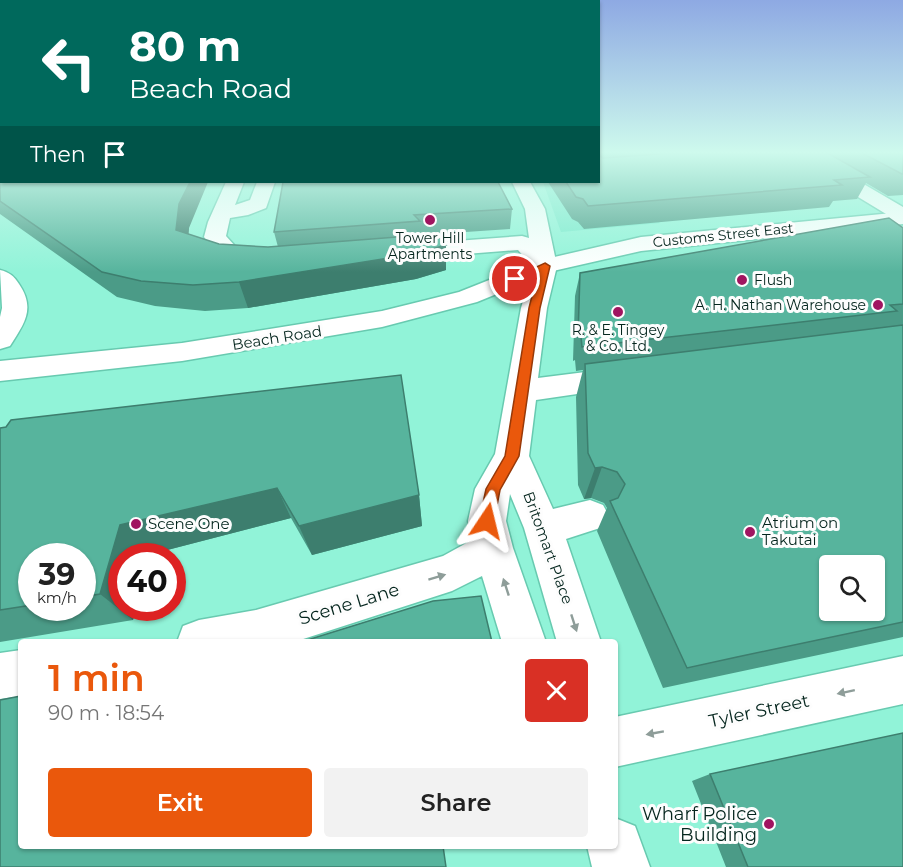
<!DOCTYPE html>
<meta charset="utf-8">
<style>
body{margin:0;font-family:Montserrat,sans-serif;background:#f2f2f2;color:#222;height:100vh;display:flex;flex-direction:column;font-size:22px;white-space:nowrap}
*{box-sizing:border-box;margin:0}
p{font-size:20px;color:#767676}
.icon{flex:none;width:33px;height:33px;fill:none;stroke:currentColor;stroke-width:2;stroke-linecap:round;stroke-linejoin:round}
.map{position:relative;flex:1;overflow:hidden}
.side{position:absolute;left:18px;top:639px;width:600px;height:210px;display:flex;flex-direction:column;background:#fff;border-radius:6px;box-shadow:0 2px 4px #0004}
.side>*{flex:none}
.guide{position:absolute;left:0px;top:0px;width:600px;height:183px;box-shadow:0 2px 4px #0004;background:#00695c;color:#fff;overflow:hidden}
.buttons{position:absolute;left:819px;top:555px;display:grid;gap:12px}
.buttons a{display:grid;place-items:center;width:66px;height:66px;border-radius:6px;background:#fff;box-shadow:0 2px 4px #0004;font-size:30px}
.speed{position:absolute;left:18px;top:543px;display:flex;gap:12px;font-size:30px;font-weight:700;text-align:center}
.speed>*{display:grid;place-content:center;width:78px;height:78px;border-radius:50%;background:#fff;box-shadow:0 2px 4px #0004;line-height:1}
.speed small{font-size:15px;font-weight:400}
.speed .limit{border:9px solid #d22;background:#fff;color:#111}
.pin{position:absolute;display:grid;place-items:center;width:51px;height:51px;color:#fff;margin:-26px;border:3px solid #fff;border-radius:50%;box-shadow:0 2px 6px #0007}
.me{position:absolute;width:66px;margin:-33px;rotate:10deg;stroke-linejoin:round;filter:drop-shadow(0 0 4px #0008)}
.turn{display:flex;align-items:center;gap:21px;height:126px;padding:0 30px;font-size:27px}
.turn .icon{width:78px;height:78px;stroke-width:2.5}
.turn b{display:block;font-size:42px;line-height:51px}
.then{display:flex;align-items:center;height:57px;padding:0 30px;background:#0003;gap:12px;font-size:22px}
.round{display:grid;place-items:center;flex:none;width:63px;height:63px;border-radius:6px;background:#f2f2f2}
.headline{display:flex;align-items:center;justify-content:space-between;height:102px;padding:0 30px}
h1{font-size:36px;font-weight:600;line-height:45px;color:#ea580c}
.action{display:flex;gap:12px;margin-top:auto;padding:12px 30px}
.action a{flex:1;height:69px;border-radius:6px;background:#ea580c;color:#fff;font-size:24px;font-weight:600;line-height:69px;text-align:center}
.action a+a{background:#f2f2f2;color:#222}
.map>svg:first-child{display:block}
.built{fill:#7ceacd}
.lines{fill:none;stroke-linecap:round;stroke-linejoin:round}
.minor-casing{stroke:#68cab0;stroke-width:3}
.major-casing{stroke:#68cab0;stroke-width:3}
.minor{fill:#fff;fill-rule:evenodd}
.major{fill:#fff;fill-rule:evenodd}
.wall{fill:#4b9b87;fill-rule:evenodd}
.shaded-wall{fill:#3d7e6e}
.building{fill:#57b49d;stroke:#3d7e6e;stroke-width:1.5;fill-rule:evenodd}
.oneway{fill:#8e9d99}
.route{fill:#ea580c;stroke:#983908;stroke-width:1.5}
.poi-dot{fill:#a01560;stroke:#fdfdfd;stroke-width:2}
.labels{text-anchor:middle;stroke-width:6;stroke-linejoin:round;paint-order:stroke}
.far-street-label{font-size:14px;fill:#04251d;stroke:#fdfdfd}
.far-poi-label{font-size:14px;fill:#04251d;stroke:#fdfdfd}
.street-label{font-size:15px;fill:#04251d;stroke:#fdfdfd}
.poi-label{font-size:15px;fill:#04251d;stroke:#fdfdfd;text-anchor:start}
.near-street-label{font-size:18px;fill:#04251d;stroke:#fdfdfd}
.near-poi-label{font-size:18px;fill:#04251d;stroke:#fdfdfd;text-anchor:end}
</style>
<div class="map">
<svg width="903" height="867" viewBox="0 0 903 867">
<rect width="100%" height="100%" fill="#91f3d8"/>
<path class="built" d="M615,174l45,49 -99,9 -18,-50h55z"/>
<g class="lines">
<g class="minor-casing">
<path id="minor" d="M787,151h20l96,56v15l-7,-2 -107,-65z
M226,182h18l-9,23 15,-5 7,-18h18l-9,26 -18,7 -18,3 -4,18 9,10 33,10 4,5 -4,5 -8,2 -41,-12 -15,-19 4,-15z
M512,182h18l15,27 12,57 -10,42 -9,70 87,-11 11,3 4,7 -4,7 -11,3 -89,13 -7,56 24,53 37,-9 13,5 6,11 -6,11 -37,12 35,103h-44l-33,-114 -14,-34 -4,27 7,27 33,94h-44l-20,-66 -30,15 -158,51h-117l6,-16 16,-6 57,-10 187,-54 29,-16 -4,-19 7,-32 20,-35 26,-146 12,-41 -15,-17 -117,9 -8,-2 -3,-5 3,-5 8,-2 121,-9 7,2 -4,-29z
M21,650v46l-21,3v-46z
M903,656v48l-288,63v-50z
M615,818l20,8 15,41h-58l-5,-21h28z"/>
</g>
<g class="major-casing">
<path id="major" d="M903,212v12l-262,27 -88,20 -76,31 -95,25 -200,34 -182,20v-20l182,-18 200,-32 77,-19 78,-31 104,-24z
M0,270c9,2 14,6 19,14 17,25 5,40 -9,62l-10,3v-32l2,-9z"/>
</g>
<use href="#minor" class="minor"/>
<use href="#major" class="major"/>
</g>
<path class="wall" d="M0,151l189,77 -1,6 31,10 49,3h10l-4,-15 9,-50 229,27 -2,20 -74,5 10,11v25l-30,9 -168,29 -43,3 -50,-5 -38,-9 -117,-83z
M598,151h305v44l-15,1 -22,-13 -9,16 -24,2 -4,6 -245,22 -6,-7 -6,-3 -24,-37h50z
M903,228v409l-240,51 -66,-157 10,-23 -3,-5 -13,-5 -7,1 -6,-14 -2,-88 7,-27 -7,1 -1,-11 -2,1 2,-65 5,-23z
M0,428l419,67 3,31 -110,29 -21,-37 -143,37 -26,53h14l-3,12 -133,22zM32,556h50v52h-50z
M710,774l193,93h-177l-34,-86z"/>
<path class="shaded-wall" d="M190,182h18l-19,46 -2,27 -11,-25 3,-26z
M446,245v25l-30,9 -168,29 -9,-26z
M602,467l-11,31 -7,1 11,-31z
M277,488l14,30 -143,37v1h-26v52h14l-3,12 -33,-26 20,-69z
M419,495l3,31 -110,29 -13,-29z"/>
<path class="building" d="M0,151h2v31h188l-11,22 -3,26 43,14 49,3 168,-13 10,11 -32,9 -175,28 -46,3 -52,-4 -39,-9 -102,-71z
M598,151h3l-1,5 3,2 99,-7h122l46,26 -36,3 8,5 -254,21 -5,-7 -7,-2 -10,-15h32z
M858,151h45v23h-1z
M283,182h215l14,27 -98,6 6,6 -146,11z
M889,218l14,10v76l-13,1 7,6 -315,36 -1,-10h-3l2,-64z
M903,325v297l-166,35 -50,11 -77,-167 8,-3 7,-14 -8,-12 -15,-5 -7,1 -7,-15 -3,-89zM830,566h44v44h-44z
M401,375l18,120 -120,31 -22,-38 -157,37 -20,69 -18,3v-41h-50v49l-32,5v-182l6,-1 5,-7z
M481,596l11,46h-191l132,-41z
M21,696v150h422l3,21h-446v-167z
M903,733v134h-155l-38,-93z"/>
<defs><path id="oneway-solid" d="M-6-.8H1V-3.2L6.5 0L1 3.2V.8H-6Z" transform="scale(1.5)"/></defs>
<g class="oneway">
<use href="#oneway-solid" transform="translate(437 577) rotate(-17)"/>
<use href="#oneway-solid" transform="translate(506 587) rotate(-108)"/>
<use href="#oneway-solid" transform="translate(574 623) rotate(72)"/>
<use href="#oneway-solid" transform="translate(846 692) rotate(168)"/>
<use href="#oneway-solid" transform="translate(655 733) rotate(170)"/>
</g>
<linearGradient id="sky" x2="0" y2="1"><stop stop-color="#8ea9e3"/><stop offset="0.56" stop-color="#cefaed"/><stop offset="1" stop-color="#cefaed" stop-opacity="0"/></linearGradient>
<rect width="903" height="272" fill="url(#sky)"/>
<path class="route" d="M545,263l5,3 -10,42 -21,148 -19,34 -7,36 -6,2 -5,-2 -3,-5 7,-32 19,-33 24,-148 9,-36 -23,10 -5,-3z"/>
<g class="poi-dot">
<circle cx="430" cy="220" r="6"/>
<circle cx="742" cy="280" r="6"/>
<circle cx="878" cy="305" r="6"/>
<circle cx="618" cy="312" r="6"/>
<circle cx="136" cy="524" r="6"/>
<circle cx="750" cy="532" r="6"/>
<circle cx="769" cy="824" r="6"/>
</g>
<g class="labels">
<g class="far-street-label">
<text transform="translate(723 235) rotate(-6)" y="5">Customs Street East</text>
</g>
<g class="far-poi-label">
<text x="430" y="243">Tower Hill<tspan x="430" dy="16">Apartments</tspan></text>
<text x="754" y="285" text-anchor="start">Flush</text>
<text x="866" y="310" text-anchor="end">A. H. Nathan Warehouse</text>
<text x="618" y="335">R. &amp; E. Tingey<tspan x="618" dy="16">&amp; Co. Ltd.</tspan></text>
</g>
<g class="street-label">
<text transform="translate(277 338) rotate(-9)" y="5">Beach Road</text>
<text transform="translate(548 548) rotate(70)" y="5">Britomart Place</text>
</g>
<g class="poi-label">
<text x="762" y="528">Atrium on<tspan x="762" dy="17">Takutai</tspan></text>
<text x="148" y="529">Scene One</text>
</g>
<g class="near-street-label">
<text transform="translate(349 604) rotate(-17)" y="6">Scene Lane</text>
<text transform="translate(759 711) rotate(-12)" y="6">Tyler Street</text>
</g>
<g class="near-poi-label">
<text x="757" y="820">Wharf Police<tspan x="757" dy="21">Building</tspan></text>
</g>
</g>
</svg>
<div class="buttons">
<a><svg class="icon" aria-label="search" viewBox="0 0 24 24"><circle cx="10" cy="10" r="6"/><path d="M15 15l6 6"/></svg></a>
</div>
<div class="speed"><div>39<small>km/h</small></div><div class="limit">40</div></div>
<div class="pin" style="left:515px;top:279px;background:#d93025"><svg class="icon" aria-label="arrive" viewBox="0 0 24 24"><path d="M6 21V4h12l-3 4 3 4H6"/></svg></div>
<svg class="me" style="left:487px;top:521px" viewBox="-20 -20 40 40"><path d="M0-17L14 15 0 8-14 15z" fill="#ea580c" stroke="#fff" stroke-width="4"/></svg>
<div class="guide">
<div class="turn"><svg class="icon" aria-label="left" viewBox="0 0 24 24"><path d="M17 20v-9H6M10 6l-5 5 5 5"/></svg><div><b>80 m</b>Beach Road</div></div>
<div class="then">Then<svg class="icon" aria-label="arrive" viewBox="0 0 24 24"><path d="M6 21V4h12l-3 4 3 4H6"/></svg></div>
</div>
<section class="side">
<div class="headline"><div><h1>1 min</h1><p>90 m · 18:54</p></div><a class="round" style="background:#d93025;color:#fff"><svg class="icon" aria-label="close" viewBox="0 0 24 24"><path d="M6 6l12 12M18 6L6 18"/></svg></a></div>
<div class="action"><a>Exit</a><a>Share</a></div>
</section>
</div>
